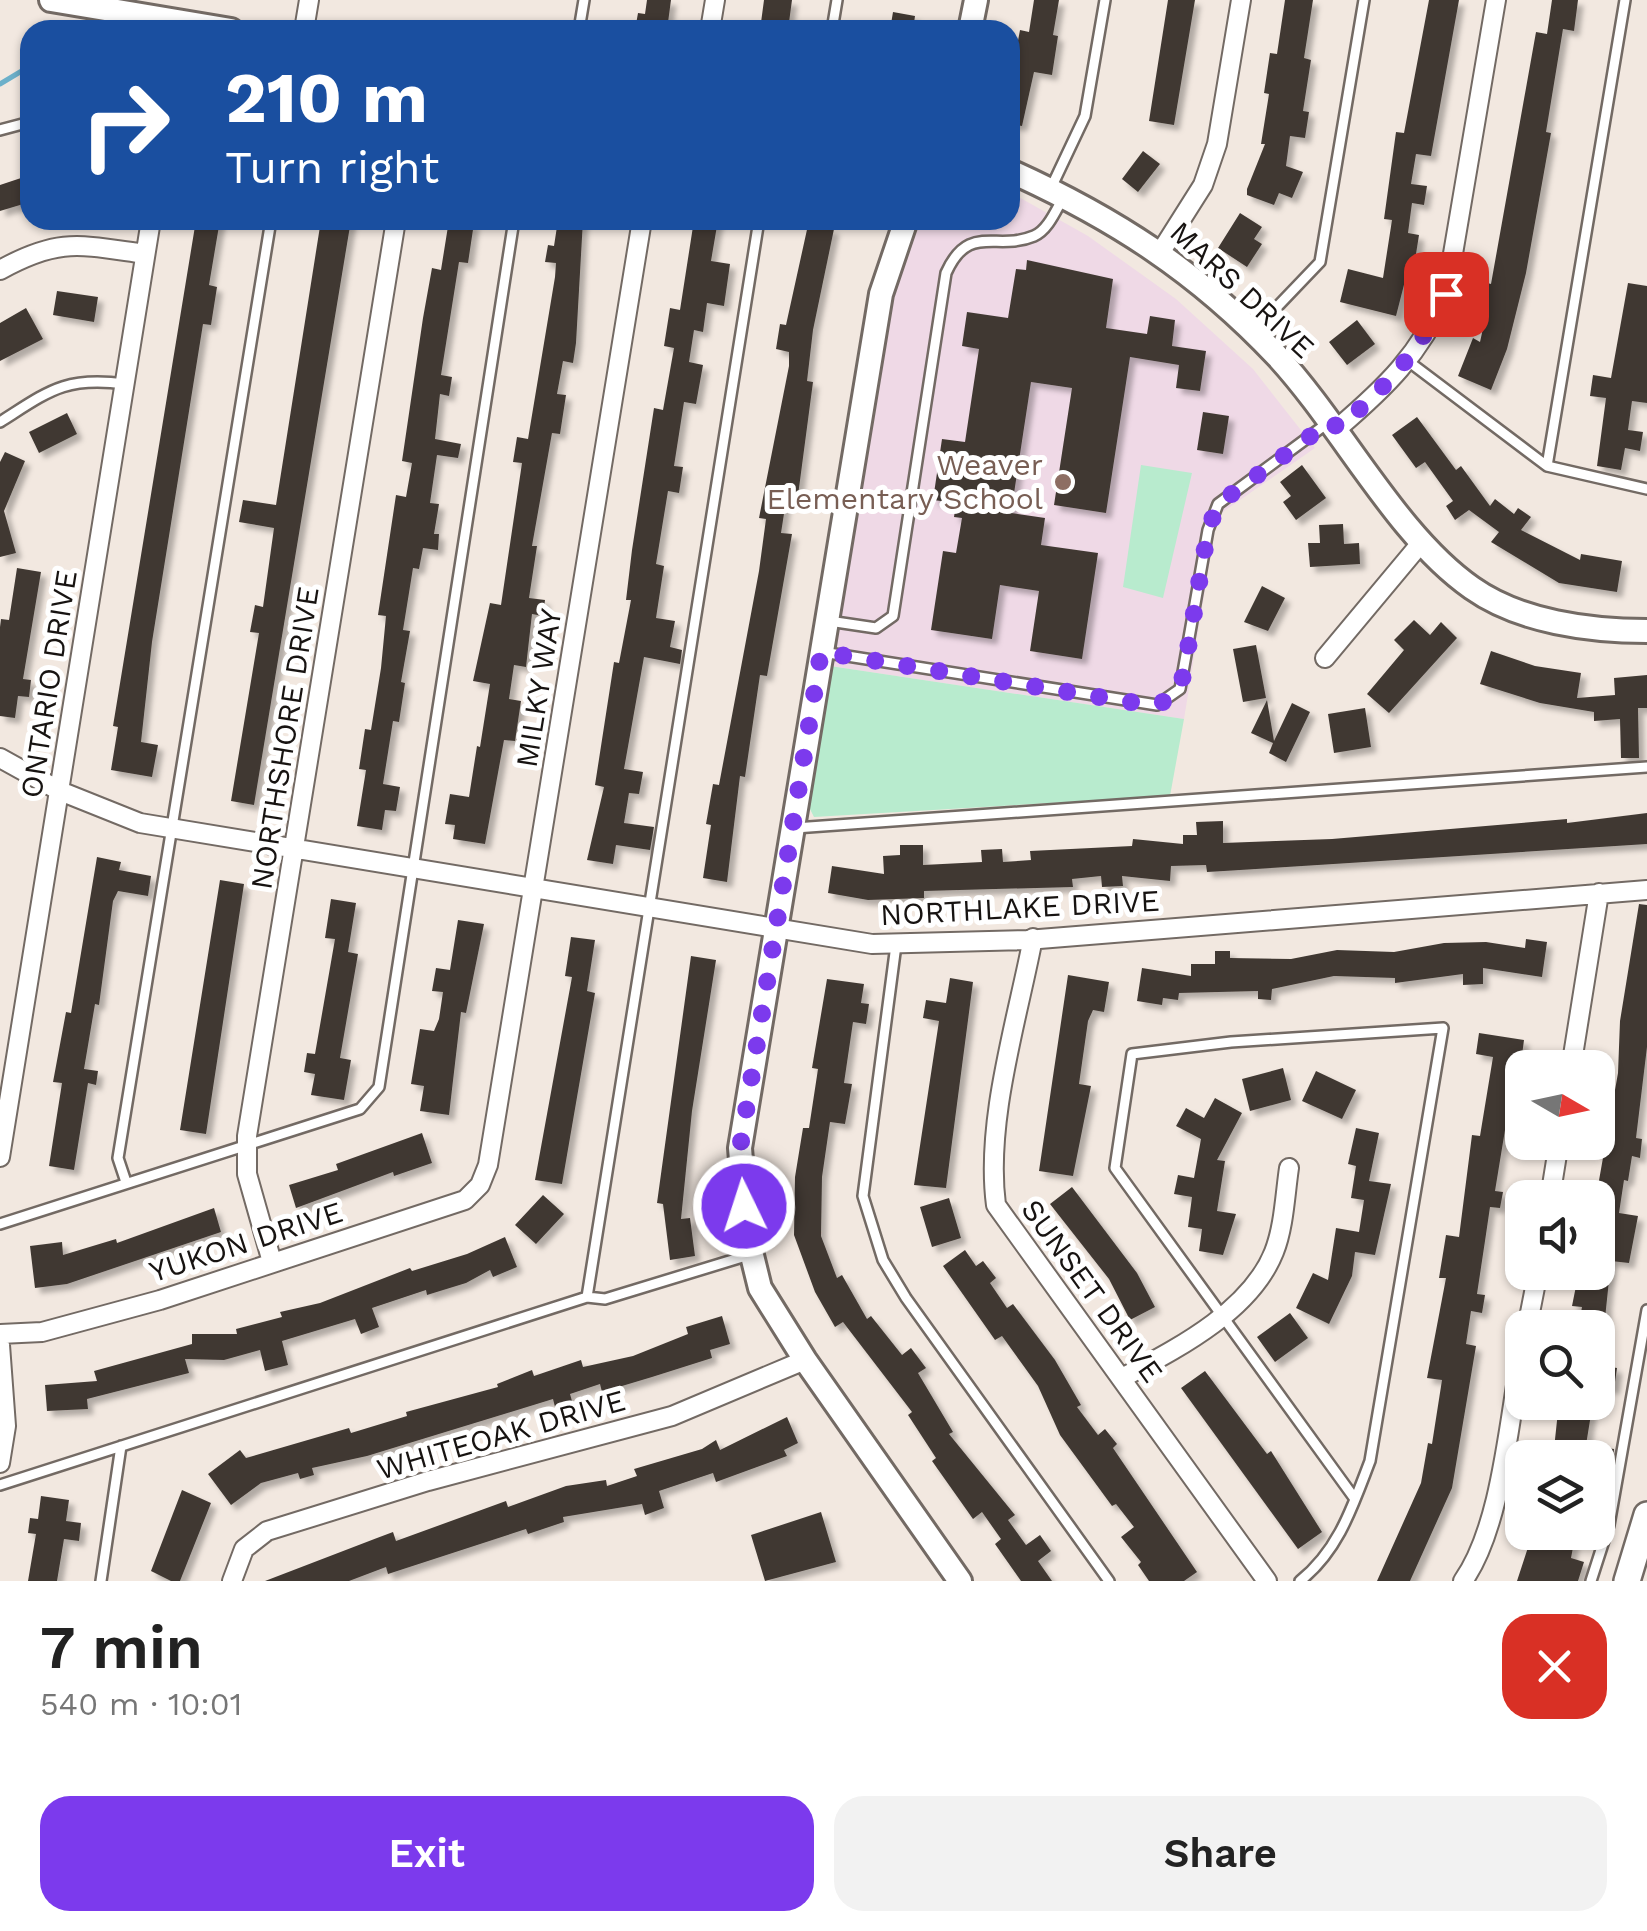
<!DOCTYPE html>
<meta charset="utf-8">
<style>
body{margin:0;font-family:"Work Sans",sans-serif;background:#f2f2f2;color:#222;height:100vh;display:flex;flex-direction:column;font-size:38px;white-space:nowrap}
*{box-sizing:border-box;margin:0}
p{font-size:32px;color:#767676}
.icon{flex:none;width:55px;height:55px;fill:none;stroke:currentColor;stroke-width:2;stroke-linecap:round;stroke-linejoin:round}
.map{position:relative;height:1581px;overflow:hidden}
.drawer{display:flex;flex-direction:column;background:#fff;flex:1}
.drawer>*{flex:none}
.top-card{position:absolute;left:20px;top:20px;width:1000px;height:210px;border-radius:30px;box-shadow:0 2px 8px #0004;background:#1a4fa0;color:#fff;overflow:hidden}
.needle{width:65px;rotate:99deg}
.fabs{position:absolute;left:1505px;top:1050px;display:grid;gap:20px}
.fabs a{display:grid;place-items:center;width:110px;height:110px;border-radius:20px;background:#fff;box-shadow:0 2px 8px #0004;font-size:50px}
.pin{position:absolute;display:grid;place-items:center;width:85px;height:85px;color:#fff;margin:-42px;border-radius:20px;box-shadow:0 5px 15px #0006}
.me{position:absolute;width:110px;margin:-55px;rotate:356deg;stroke-linejoin:round;filter:drop-shadow(0 0 8px #0008)}
.turn{display:flex;align-items:center;gap:35px;height:210px;padding:0 40px;font-size:45px}
.turn .icon{width:130px;height:130px;stroke-width:2.5}
.turn b{display:block;font-size:70px;line-height:85px}
.round{display:grid;place-items:center;flex:none;width:105px;height:105px;border-radius:30px;background:#f2f2f2}
.summary{display:flex;align-items:center;justify-content:space-between;height:170px;padding:0 40px}
h1{font-size:60px;font-weight:600;line-height:75px}
.cta{display:flex;gap:20px;margin-top:auto;padding:20px 40px}
.cta a{flex:1;height:115px;border-radius:30px;background:#7c3aed;color:#fff;font-size:40px;font-weight:600;line-height:115px;text-align:center}
.cta a+a{background:#f2f2f2;color:#222}
.map>svg:first-child{display:block}
.education{fill:#efd9e6}
.green{fill:#b8ebce}
.lines{fill:none;stroke-linecap:round;stroke-linejoin:round}
.stream{stroke:#6cb0ca;stroke-width:5}
.building{fill:#413933;filter:url(#shadow)}
.service-casing{stroke:#736a64;stroke-width:14}
.minor-casing{stroke:#736a64;stroke-width:22}
.tertiary-casing{stroke:#736a64;stroke-width:28}
.secondary-casing{stroke:#736a64;stroke-width:30}
.service{stroke:#fff;stroke-width:9}
.minor{stroke:#fff;stroke-width:18}
.tertiary{stroke:#fff;stroke-width:22}
.secondary{stroke:#fff;stroke-width:25}
.route{stroke:#7c3aed;stroke-width:18;stroke-dasharray:0 32.4}
.education-dot{fill:#8d6e63;stroke:#fff;stroke-width:4}
.labels{text-anchor:middle;stroke-width:10;stroke-linejoin:round;paint-order:stroke}
.street-label{font-size:30px;fill:#171311;stroke:#fff}
.education-label{font-size:30px;fill:#785e54;stroke:#fff;text-anchor:end}
</style>
<div class="map">
<svg width="1647" height="1581" viewBox="0 0 1647 1581">
<defs>
<filter id="shadow"><feDropShadow dx="5.5" dy="5.5" stdDeviation="2.5" flood-color="#0004"/></filter>
</defs>
<rect width="100%" height="100%" fill="#f2e8e0"/>
<path class="education" d="M1010,192l78,44 88,63 77,70 62,79 -98,68 -33,203 -354,-53 62,-376 26,-70h92z"/>
<path class="green" d="M1141,465l51,8 -29,125 -40,-11z
M830,666l354,53 -14,77 -356,21 -7,-14z"/>
<g class="lines">
<path class="stream" d="M0,84l30,-18"/>
</g>
<path class="building" d="M647,0h24l-4,30h-32l3,-17 7,1z
M764,0h28l-4,30h-28z
M1034,0h25l-6,35 5,1 -6,39 -18,-3 -12,54 -12,-2v-41l10,-53 9,2z
M1168,0h27l-21,125 -25,-4z
M1285,0h28l-9,58 7,2 -8,51 6,1 -4,26 -15,-2 -4,30 17,6 -11,26 -13,-5 -5,12 -27,-10v-6l18,-45h-4l8,-50 -5,-1 6,-40 7,1z
M1429,0h30l-28,156 -15,-2 -5,30 16,2 -3,19 -12,-2 -4,30 11,2 -6,38h-6l-11,43 -56,-14 8,-33 35,9 9,-58 -8,-1 12,-87 8,1z
M1552,0h26l-4,31 -11,-2 -17,103 5,1 -25,140 -19,76 -16,41 -33,-14 15,-38 7,4 9,-41 -17,-3 4,-18 15,4 45,-252 11,2z
M893,12l22,4 -2,14h-23z
M1143,151l17,13 -22,28 -16,-13z
M30,175v27l-30,9v-26z
M1240,213l22,14 -8,12 8,5 -15,23 -29,-19z
M196,220h24l-11,65 8,2 -6,38 -8,-1 -51,318 -11,100 17,3 -6,32 -41,-7 7,-43 -5,-1z
M321,220h30l-97,585 -23,-4 28,-168 -9,-1 5,-27 8,2 11,-79 -35,-6 4,-22 33,5z
M449,220l25,3 -6,40 -9,-1 -18,113 11,2 -3,19 -9,-2 -5,45 26,5 -3,14 -21,-3 -7,48 9,1 -5,30h5l-1,16 -15,-2 -4,21 -6,-1 -10,62 7,1 -9,51 4,1 -6,39 -6,-1 -10,63 17,3 -4,24 -11,-1 -3,20 -25,-4 9,-56 -7,-1 6,-40 6,1 10,-62 5,-52 -8,-1 18,-120 10,2 6,-34 -10,-2 21,-143 9,-50 9,2z
M558,220h25l-7,123 -3,20 -10,-2 -6,33 9,1 -6,39 -8,-1 -20,113h5l-8,52 16,2 -2,16 -11,-2 -6,53 -12,-2 -5,34 12,2 -6,40 -11,-1 -19,104 -32,-5 2,-14 -10,-1 5,-30 19,3 8,-51 3,1 10,-63 -17,-3 17,-78 11,2 21,-142 -9,-1 4,-25 11,2 27,-162 1,-14 -11,-1 3,-17 6,1z
M694,220h24l-7,41 19,3 -6,42 -17,-3 -4,29 -9,-2 -5,32 14,3 -7,39 -12,-2 -10,64 9,1 -4,26 -11,-2 -12,73 8,2 -8,52 19,3 -5,26 12,3 -2,14 -36,-7 -20,112 19,3 -4,22 -10,-1 -5,30 30,4 -4,23 -34,-5 -3,19 -26,-4 17,-73 -9,-2 19,-123 5,1 12,-63h-5l6,-50 22,-142 9,2 11,-62 -10,-2 6,-38 10,2z
M808,225l26,4 -21,101 -6,51 6,1 -16,121 -11,-2 -5,32 11,1 -25,142 -7,-1 -15,102 -5,-1 -13,106 -24,-4 8,-53 -5,-1 7,-40 6,1 40,-214 7,-52 -7,-1 30,-152v-14l-13,-3 4,-25 6,1z
M1027,260l86,19 -7,49 41,6 3,-18 25,4 -3,26 34,5 -6,40 -24,-3 3,-23 -49,-8 -24,156 -52,-8 18,-117 -41,-6 -20,131 34,5 -4,27 57,8 -16,106 -52,-8 9,-60 -39,-6 -8,54 -61,-9 12,-79 13,2 6,-35 -8,-1 2,-14 -23,-3 9,-61 23,3 14,-93 -17,-3 5,-34 41,6 8,-49 10,1z
M1628,283l19,3v117l-15,-2 -4,29 15,2 -3,19 -15,-3 -4,22 -24,-4 9,-68 -16,-2 3,-21 18,3z
M57,291l41,6 -4,25 -41,-7z
M26,308l17,31 -43,22v-38z
M1357,320l18,24 -28,21 -18,-23z
M1203,412l26,4 -6,38 -26,-4z
M67,413l10,21 -38,19 -10,-21z
M1417,417l39,53 5,-4 29,40 5,-7 19,15 4,-6 13,9 -10,13 59,30 1,-6 41,7 -5,31 -58,-9 -68,-41 8,-10 -30,-22 -14,10 -9,-14 7,-5 -28,-39 -9,6 -24,-33z
M5,452l20,9 -21,50 12,42 -16,4v-95z
M1302,465l24,33 -30,22 -13,-18 8,-6 -11,-14z
M1343,524l1,20 15,-1 1,21 -50,3 -2,-24h12l-1,-18z
M17,568l24,4 -18,107 8,1 -2,17 -11,-1 -3,22 -15,-2v-89l1,-8 8,1z
M1262,586l23,12 -17,33 -24,-9z
M1414,620l16,15 11,-13 16,16 -68,75 -22,-19 37,-44 -10,-10z
M1256,645l10,53 -23,4 -10,-53z
M1491,651l44,15 46,7 -4,25 38,-3 -1,-17 33,-3v33h-9l1,50h-18l-1,-39 -26,2v-9l-54,-9 -60,-19z
M1267,700l7,41 18,-38 18,9 -24,50 -17,-9 4,-10 -22,-10z
M1365,708l6,39 -37,6 -6,-39z
M1647,813v31l-423,27 -17,1 -1,-7 -35,1 -1,15 -48,-5 1,10 -21,1 -1,-11 -29,3 1,8 -149,4v7l-56,2 -40,-7 4,-27 52,8 -1,-18 17,-1v-10h23v20l59,-3 -1,-12 21,-1 1,13 28,-2 -1,-9 102,-5 1,-7 50,5v-9h14l-1,-13 27,-1v22l109,-4 235,-20v4z
M97,857l24,5 -2,8 32,6 -3,20 -30,-5 -5,10 -14,104 -4,-1 -11,65 14,2 -2,14 -8,-2 -14,87 -25,-4 13,-83 -9,-1 13,-70 5,1z
M220,880l24,4 -38,250 -26,-4z
M331,899l25,4 -8,49 10,2 -18,104 11,2 -7,40 -33,-5 4,-21 -11,-2 3,-19 8,1 20,-115 -10,-1z
M1639,904l8,1v142l-11,91 6,1 -2,19 -8,-2 -4,25 -4,-1 -5,33 19,3 -9,47 -18,-2 -7,67h-26l4,-21 -10,-1 4,-20 6,1 2,-15h14v-86l20,-113 2,-52z
M458,920l26,4 -18,89 -5,-1 -12,103 -29,-4 4,-25 -13,-2 9,-55 14,2 5,-12 4,-27 -11,-1 4,-23 14,2z
M571,937l24,3 -8,51 8,2 -33,191 -27,-4 37,-203 -7,-1z
M1526,939l21,3 -5,35 -59,-9v16l-20,1v-11l-68,9v-5l-61,-2 -62,13 -1,11 -13,-1v-8l-79,2 -1,7 -15,-2 -1,7 -25,-4 5,-33 49,8v-12h24v-13h15v7l61,1 46,-9 57,2 50,-9 42,-1 39,6z
M691,956l25,4 -24,151 -11,108 9,-1 5,38 -25,4 -7,-56 -6,-1z
M1068,975l41,7 -5,30 -11,-2 -5,11 -9,63 12,2 -18,90 -34,-5z
M950,978l23,4 -27,206 -32,-3 25,-164 -16,-3 3,-18 20,3z
M827,979l37,5 -3,19 8,1 -3,20 -13,-2 -9,61 8,1 -7,40 -15,-2 -8,55 -1,59 16,42 5,-3 25,44 4,-3 31,39 9,-7 15,20 -8,5 35,59 -4,2 66,81 -7,5 18,25 14,-10 11,16 -13,10 14,20h-31l-26,-37 6,-5 -19,-27 -9,7 -41,-58 4,-3 -28,-43 4,-3 -69,-90 -8,5 -20,-35 -21,-57 1,-58 8,-49h6l9,-59 -6,-1z
M1479,1033l45,7 -12,92 -7,-2 -10,61 8,1 -3,16 -10,-1 -5,34 -8,53 8,1 -3,18 -11,-2 -5,33 10,2 -24,142 -42,93h-33l44,-98 7,-40 4,1 10,-64 -15,-2 19,-100h-7l7,-43 13,2 13,-102 8,1 13,-79 -17,-3z
M1283,1068l8,32 -41,11 -8,-32z
M1316,1071l40,19 -14,29 -40,-18z
M1215,1098l27,15 -25,47 8,1 -8,50 19,3 -13,41 -24,-4 3,-22 -14,-2 4,-30 -18,-3 4,-19 16,3 7,-39 -25,-13 10,-18 18,10z
M1356,1128l23,5 -10,48 22,3 -16,71 -20,-3 -3,24 -23,48 -33,-16 17,-35 15,7 8,-52 23,4 5,-32 -13,-2 5,-32 -8,-2z
M422,1133l10,30 -38,13 -1,-4 -97,36 -7,-23 49,-15 -2,-6z
M1072,1187l65,86 18,34 -25,13 -21,-41 -59,-75z
M543,1195l21,19 -28,30 -21,-19z
M949,1198l12,40 -29,9 -12,-40z
M214,1208l7,24 -154,52 -32,4 -5,-42 32,-4 1,13 53,-16 1,4z
M505,1237l12,30 -24,10 -3,-7 -24,13 -39,12 -1,-5 -54,18 7,19 -18,7 -6,-15 -73,22 6,24 -23,6 -5,-21 -36,10 -39,-1 4,14 -102,26 1,10 -41,2 -2,-26 52,-4 -3,-10 98,-27v-10h45l-1,-5 46,-12 -2,-5 40,-9 90,-35 2,3 55,-17z
M965,1250l11,16 7,-5 13,17 -6,5 17,25 6,-4 42,56 26,45 -4,2 21,28 7,-6 12,15 -4,4 84,124 -13,9h-35l-11,-16 3,-3 -20,-25 13,-10 -18,-23 -4,2 -52,-71 -22,-49 -36,-50 -7,4 -52,-74z
M1290,1313l18,25 -33,24 -18,-25z
M722,1316l8,28 -20,6 2,8 -60,19 -50,15 -2,-8 -30,10 2,7 -17,6 -2,-8 -186,57 -55,12 2,7 -14,4 -2,-6 -37,10 -30,22 -23,-31 32,-24 6,8 103,-30 2,5 56,-17 -1,-4 92,-25 -1,-3 35,-14 2,6 47,-16 2,7 50,-11 55,-22 -2,-7z
M1598,1365l19,3 -3,21 -16,-3z
M1205,1371l62,83 4,-3 51,81 -24,17 -117,-161z
M1559,1402h34l-7,43 28,4 -1,9h-60z
M787,1417l11,26 -14,7 3,6 -71,26 -3,-9 -54,18 5,17 -19,7 -3,-11 -79,13 1,5 -36,12 -2,-5 -138,45 -2,-7 -37,14h-84l112,-43 16,-6 3,9 110,-40 2,6 58,-21 40,-6 1,6 30,-10 -3,-7 68,-20 14,-9 4,10z
M182,1490l29,13 -31,78h-9l-20,-10z
M41,1496l28,4 -3,21 15,2 -2,18 -15,-2 -7,42h-29l8,-47 -8,-1 2,-15 8,1z
M821,1512l15,50 -71,19 -14,-46z
M1533,1532h43l-5,26 13,4 -6,19h-61z"/>
<g class="lines">
<g class="service-casing">
<path id="service" d="M579,30l5,-30
M832,30l5,-30
M0,130l30,-8
M1051,188l34,-72 20,-116
M1254,331l66,-69 44,-262
M1408,361l139,105 100,23
M0,422c49,-31 65,-46 125,-38
M1547,466l78,-466
M829,621l47,7 17,-12 53,-343c23,-51 50,-21 88,-37 14,-6 22,-26 29,-38
M822,652l335,53 23,-16 28,-159 10,-26 111,-82
M795,828l852,-61
M896,945l-33,251 20,64 23,38 203,283
M126,1182l-8,-24 153,-938
M0,1224l360,-115 19,-22 135,-867
M587,1297l172,-1077
M0,1485l587,-188 18,2 144,-44
M101,1581l20,-135
M1300,1581c39,-31 53,-76 70,-120l73,-433 -212,14 -99,12 -17,114 240,331
M1591,1581l18,-56 38,-215"/>
</g>
<g class="minor-casing">
<path id="minor" d="M304,30l5,-30
M710,30l5,-30
M1160,253l43,-68 14,-41 24,-144
M0,270c60,-33 80,-25 145,-16
M1338,428c49,-42 81,-73 108,-133l50,-295
M1325,658l96,-115
M0,758l60,33 80,32 732,121 155,-4 620,-50
M1033,938c-16,83 -48,184 -37,267l271,376
M1571,1068l28,-175
M0,1157l151,-937
M1550,1198l9,-56
M272,1262l-25,-88v-38l149,-916
M1527,1328l11,-56
M0,1334l42,-2 118,-32 305,-100 15,-15 8,-20 154,-945
M0,1345l6,81 -6,37
M1122,1378c54,-29 128,-66 152,-126 10,-25 11,-57 15,-84
M232,1581l12,-32 23,-18 161,-50 244,-65 133,-56
M1463,1581c39,-55 46,-164 59,-231"/>
</g>
<g class="tertiary-casing">
<path id="tertiary" d="M51,0l180,30
M970,30l6,-30
M1010,171c104,47 188,101 267,185 65,70 119,179 195,232 48,34 118,43 175,43
M906,220l-25,74 -141,854 7,87 13,53 45,72 155,221"/>
</g>
<g class="secondary-casing">
<path id="secondary" d="M1627,1581l20,-66"/>
</g>
<use href="#service" class="service"/>
<use href="#minor" class="minor"/>
<use href="#tertiary" class="tertiary"/>
<use href="#secondary" class="secondary"/>
</g>
<g class="lines">
<path class="route" d="M744,1206l-4,-58 81,-496 328,53c21,-1 31,-15 35,-33l24,-142 10,-26 113,-83 7,7c47,-40 82,-76 108,-134"/>
</g>
<circle class="education-dot" cx="1063" cy="482" r="10"/>
<g class="labels">
<g class="street-label">
<text transform="translate(1242 290) rotate(43)" y="10">MARS DRIVE</text>
<text transform="translate(49 684) rotate(-81)" y="10">ONTARIO DRIVE</text>
<text transform="translate(539 688) rotate(-81)" y="10">MILKY WAY</text>
<text transform="translate(285 738) rotate(-81)" y="10">NORTHSHORE DRIVE</text>
<text transform="translate(1020 908) rotate(-3)" y="10">NORTHLAKE DRIVE</text>
<text transform="translate(246 1242) rotate(-18)" y="10">YUKON DRIVE</text>
<text transform="translate(1092 1291) rotate(54)" y="10">SUNSET DRIVE</text>
<text transform="translate(501 1435) rotate(-16)" y="10">WHITEOAK DRIVE</text>
</g>
<g class="education-label">
<text x="1043" y="475">Weaver<tspan x="1043" dy="34">Elementary School</tspan></text>
</g>
</g>
</svg>
<div class="fabs">
<a><svg class="needle" viewBox="-14 -14 28 28"><path d="M0-13l5 13h-10z" fill="#e53935"/><path d="M0 13l5-13h-10z" fill="#767676"/></svg></a>
<a><svg class="icon" aria-label="sound" viewBox="0 0 24 24"><path d="M4 9h4l5-4v14l-5-4H4zM17 9q2 3 0 6"/></svg></a>
<a><svg class="icon" aria-label="search" viewBox="0 0 24 24"><circle cx="10" cy="10" r="6"/><path d="M15 15l6 6"/></svg></a>
<a><svg class="icon" aria-label="layers" viewBox="0 0 24 24"><path d="M12 4l9 5-9 5-9-5zM3 14l9 5 9-5"/></svg></a>
</div>
<div class="pin" style="left:1446px;top:294px;background:#d93025"><svg class="icon" aria-label="arrive" viewBox="0 0 24 24"><path d="M6 21V4h12l-3 4 3 4H6"/></svg></div>
<svg class="me" style="left:744px;top:1206px" viewBox="-20 -20 40 40"><circle r="17" fill="#7c3aed" stroke="#fff" stroke-width="3"/><path d="M0-11L8 9 0 5-8 9z" fill="#fff"/></svg>
<div class="top-card">
<div class="turn"><svg class="icon" aria-label="right" viewBox="0 0 24 24"><path d="M7 20v-9h11M14 6l5 5-5 5"/></svg><div><b>210 m</b>Turn right</div></div>
</div>
</div>
<section class="drawer">
<div class="summary"><div><h1>7 min</h1><p>540 m · 10:01</p></div><a class="round" style="background:#d93025;color:#fff"><svg class="icon" aria-label="close" viewBox="0 0 24 24"><path d="M6 6l12 12M18 6L6 18"/></svg></a></div>
<div class="cta"><a>Exit</a><a>Share</a></div>
</section>
